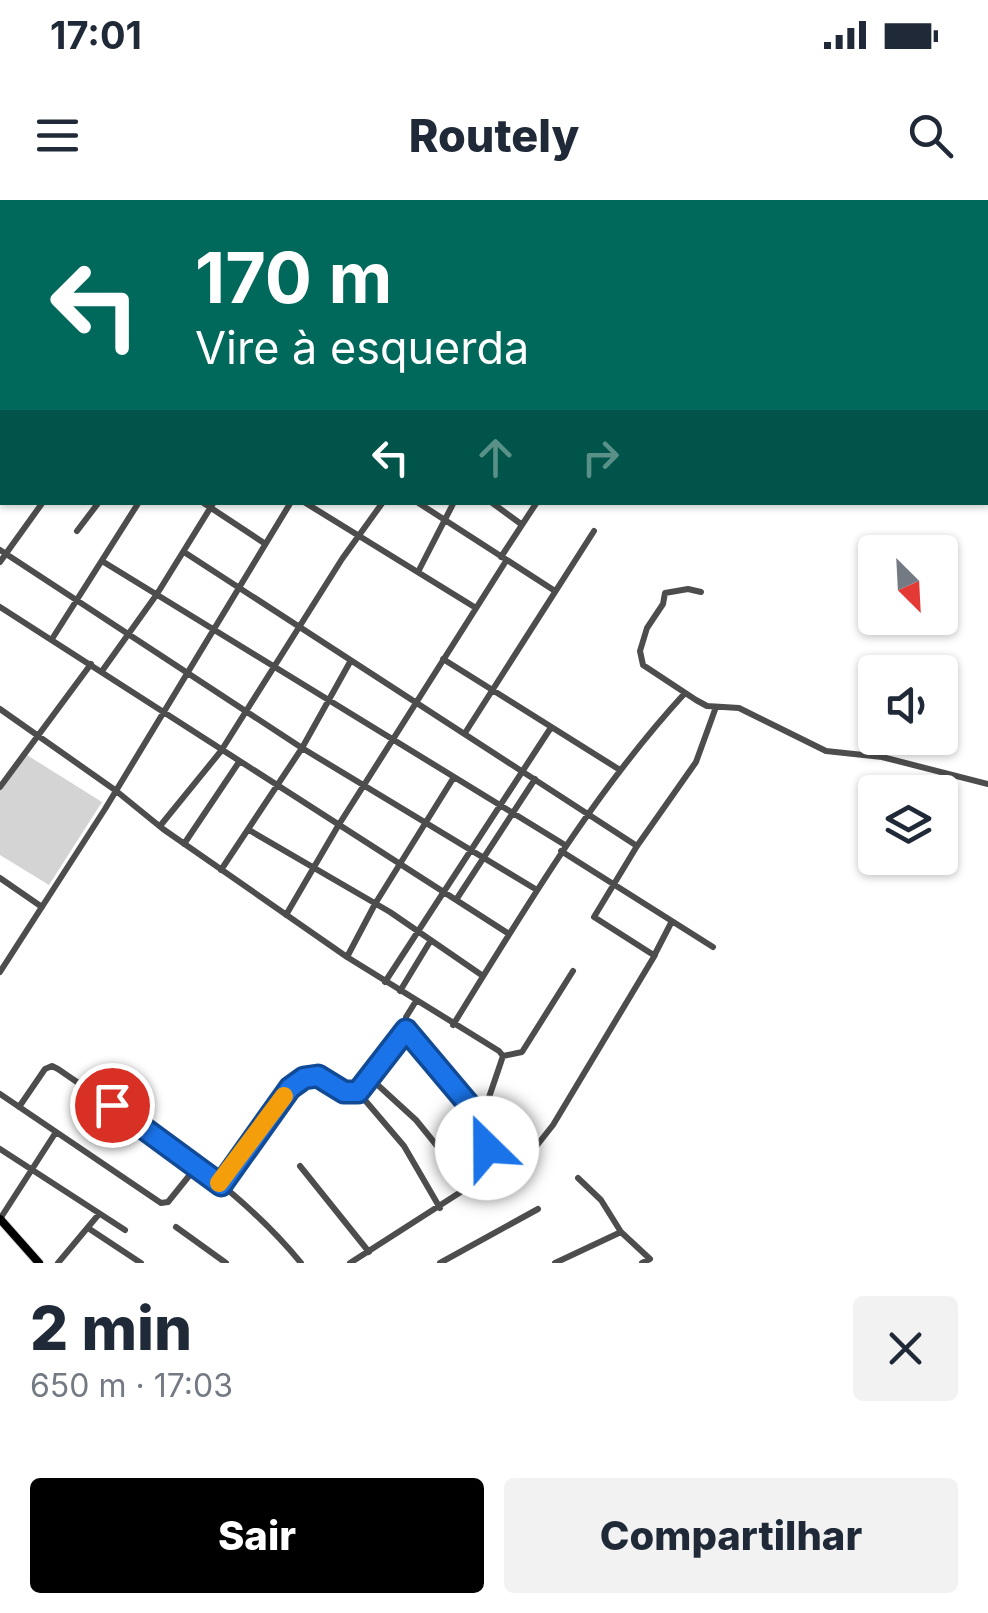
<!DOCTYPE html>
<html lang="pt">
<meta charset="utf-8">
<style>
body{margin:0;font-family:Inter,sans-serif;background:#f2f2f3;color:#1f2937;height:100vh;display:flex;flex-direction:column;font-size:38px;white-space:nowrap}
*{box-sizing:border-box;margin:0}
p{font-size:32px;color:#747a83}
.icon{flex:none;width:55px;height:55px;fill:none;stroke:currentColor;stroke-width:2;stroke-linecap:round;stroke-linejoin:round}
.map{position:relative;height:1063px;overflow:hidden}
.side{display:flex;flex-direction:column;background:#fff;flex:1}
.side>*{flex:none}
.guide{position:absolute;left:0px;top:0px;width:990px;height:305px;box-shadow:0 2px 8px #0004;background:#00695c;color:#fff;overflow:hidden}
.needle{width:65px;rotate:156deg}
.tools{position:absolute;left:858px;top:335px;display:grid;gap:20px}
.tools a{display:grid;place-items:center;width:100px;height:100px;border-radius:10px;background:#fff;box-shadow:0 2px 8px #0004;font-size:50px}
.pin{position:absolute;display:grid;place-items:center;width:85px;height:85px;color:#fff;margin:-42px;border:5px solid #fff;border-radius:50%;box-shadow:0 2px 10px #0007}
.me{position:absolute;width:110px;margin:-55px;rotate:337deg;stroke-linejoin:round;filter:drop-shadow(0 0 8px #0008)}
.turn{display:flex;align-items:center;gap:35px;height:210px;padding:0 30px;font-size:45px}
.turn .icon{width:130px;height:130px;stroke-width:2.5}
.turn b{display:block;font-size:70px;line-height:85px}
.lanes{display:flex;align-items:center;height:95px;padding:0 30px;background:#0003;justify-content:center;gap:50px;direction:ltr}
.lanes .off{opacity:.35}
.round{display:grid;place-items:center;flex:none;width:105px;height:105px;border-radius:10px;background:#f2f2f3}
.headline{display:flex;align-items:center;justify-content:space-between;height:170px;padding:0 30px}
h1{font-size:60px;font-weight:800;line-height:75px}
.primary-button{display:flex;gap:20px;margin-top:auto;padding:20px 30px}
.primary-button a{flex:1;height:115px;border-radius:10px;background:#000;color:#fff;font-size:40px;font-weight:800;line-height:115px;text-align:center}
.primary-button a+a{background:#f2f2f3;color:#1f2937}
.status{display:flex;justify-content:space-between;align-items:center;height:70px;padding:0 50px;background:#fff;direction:ltr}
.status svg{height:28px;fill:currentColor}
header{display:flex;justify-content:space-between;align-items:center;height:130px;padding:0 30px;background:#fff;font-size:45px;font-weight:800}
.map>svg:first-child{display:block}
.green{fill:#d4d4d4}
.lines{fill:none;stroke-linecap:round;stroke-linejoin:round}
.major-casing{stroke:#dbdbdb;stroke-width:10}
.minor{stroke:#4d4d4d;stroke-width:6}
.major{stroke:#000;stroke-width:8}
.route-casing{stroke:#114b97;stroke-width:25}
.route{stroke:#1a73e8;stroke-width:18}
.slow{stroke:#f59e0b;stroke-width:18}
</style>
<div class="status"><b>17:01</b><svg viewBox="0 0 49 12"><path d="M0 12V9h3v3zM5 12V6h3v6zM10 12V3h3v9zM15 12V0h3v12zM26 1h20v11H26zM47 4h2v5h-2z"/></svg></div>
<header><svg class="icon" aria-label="menu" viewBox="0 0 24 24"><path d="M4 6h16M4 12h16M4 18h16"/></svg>Routely<svg class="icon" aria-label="search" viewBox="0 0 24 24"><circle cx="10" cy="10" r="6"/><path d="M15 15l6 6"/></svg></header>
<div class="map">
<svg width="988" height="1063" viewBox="0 0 988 1063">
<rect width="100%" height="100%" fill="#fff"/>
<path class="green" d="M22,552l80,50 -53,83 -49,-30v-69z"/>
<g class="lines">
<g class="major-casing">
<path id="major" d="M0,1019l39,44"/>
</g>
<path class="minor" d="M238,0l3,2
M496,0l4,2
M583,0l4,2
M42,2l2,-2
M200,2l2,-2
M262,2l2,-2
M343,2l2,-2
M390,2l2,-2
M486,2l2,-2
M555,2l2,-2
M682,2l2,-2
M0,57l2,-3
M0,131l2,-3
M0,208l2,-3
M0,283l2,-3
M202,302l62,41
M304,302l172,106
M417,302l138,89
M491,302l30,22
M77,331l22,-29
M0,350l302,198 235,142
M184,352l453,294
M501,357l36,-55
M102,361l463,284
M0,362l43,-60
M418,372l36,-70
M701,392l-13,-3 -23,4 -2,11 -16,24 -7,23 3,14 53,35 11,6 32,2 87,43 56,6 106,27
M0,407l509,327
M52,439l87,-137
M443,459l177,111
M102,471l55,-77 57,-92
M0,509l115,81 48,39 184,128 152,94 4,5 -19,56 4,52 -7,15 -131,84
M465,533l129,-202
M0,587l91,-123
M160,626l61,-75 121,-192 41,-57
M249,630l141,82 93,64
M184,644l55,-82
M561,651l152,96
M221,670l81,-122 48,-86
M0,678l42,29
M456,700l79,-121
M286,715l52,-89 168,-265
M671,723l-16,31h-3l-58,-37 43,-71 59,-84 20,-55
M347,757l28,-53 79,-127
M0,772l105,-163 186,-307
M385,782l165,-253
M400,791l31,-51
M453,825c72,-116 140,-232 232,-332
M406,830l79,95
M503,856l19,-4 51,-81
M369,877l47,43 39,48
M358,892l46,54 36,62
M358,892l50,-65 -2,-10 10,-16
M0,894l161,109 7,-1 29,-36
M19,907l26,-38 7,-3 6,3c85,59 177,113 243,194
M0,949l125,81
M300,966l69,86
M578,978l23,22 20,32 29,27 -8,4
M481,979l16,1 22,-12 34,-43 102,-170
M221,985l69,-97 14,-10 14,-2 26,16h14
M0,1019l56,-87
M176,1027l50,36
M88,1028l53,35
M58,1063l41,-49
M440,1063l98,-54
M555,1063l66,-31"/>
<use href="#major" class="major"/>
</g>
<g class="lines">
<g class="route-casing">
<path id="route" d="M112,905l109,80 69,-97 14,-10 14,-2 26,16h14l48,-62 80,95 1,23"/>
</g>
<use href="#route" class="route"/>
<path class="slow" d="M219,983l65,-87"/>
</g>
</svg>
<div class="tools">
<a><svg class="needle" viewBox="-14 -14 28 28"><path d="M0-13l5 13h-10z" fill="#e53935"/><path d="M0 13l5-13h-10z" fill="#747a83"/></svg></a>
<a><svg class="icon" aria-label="sound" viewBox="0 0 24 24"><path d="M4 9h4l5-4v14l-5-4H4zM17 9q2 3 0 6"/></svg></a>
<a><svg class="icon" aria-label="layers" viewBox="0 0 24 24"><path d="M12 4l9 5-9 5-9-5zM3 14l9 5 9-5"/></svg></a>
</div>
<div class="pin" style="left:112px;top:905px;background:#d93025"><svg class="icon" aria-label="arrive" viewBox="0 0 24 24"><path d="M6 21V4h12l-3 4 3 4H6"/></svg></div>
<svg class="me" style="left:487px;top:948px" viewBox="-20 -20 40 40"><circle r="19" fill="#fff"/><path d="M0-13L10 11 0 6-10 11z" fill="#1a73e8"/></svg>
<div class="guide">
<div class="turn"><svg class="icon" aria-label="left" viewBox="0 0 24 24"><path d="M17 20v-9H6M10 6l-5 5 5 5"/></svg><div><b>170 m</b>Vire à esquerda</div></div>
<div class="lanes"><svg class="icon" aria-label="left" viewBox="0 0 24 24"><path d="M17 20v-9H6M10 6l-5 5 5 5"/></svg><svg class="icon off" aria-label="ahead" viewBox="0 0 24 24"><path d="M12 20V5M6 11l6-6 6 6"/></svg><svg class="icon off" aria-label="right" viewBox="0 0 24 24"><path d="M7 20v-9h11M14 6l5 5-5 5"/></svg></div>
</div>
</div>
<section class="side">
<div class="headline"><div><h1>2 min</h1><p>650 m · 17:03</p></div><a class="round"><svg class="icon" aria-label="close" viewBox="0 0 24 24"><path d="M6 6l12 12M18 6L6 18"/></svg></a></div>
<div class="primary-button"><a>Sair</a><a>Compartilhar</a></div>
</section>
